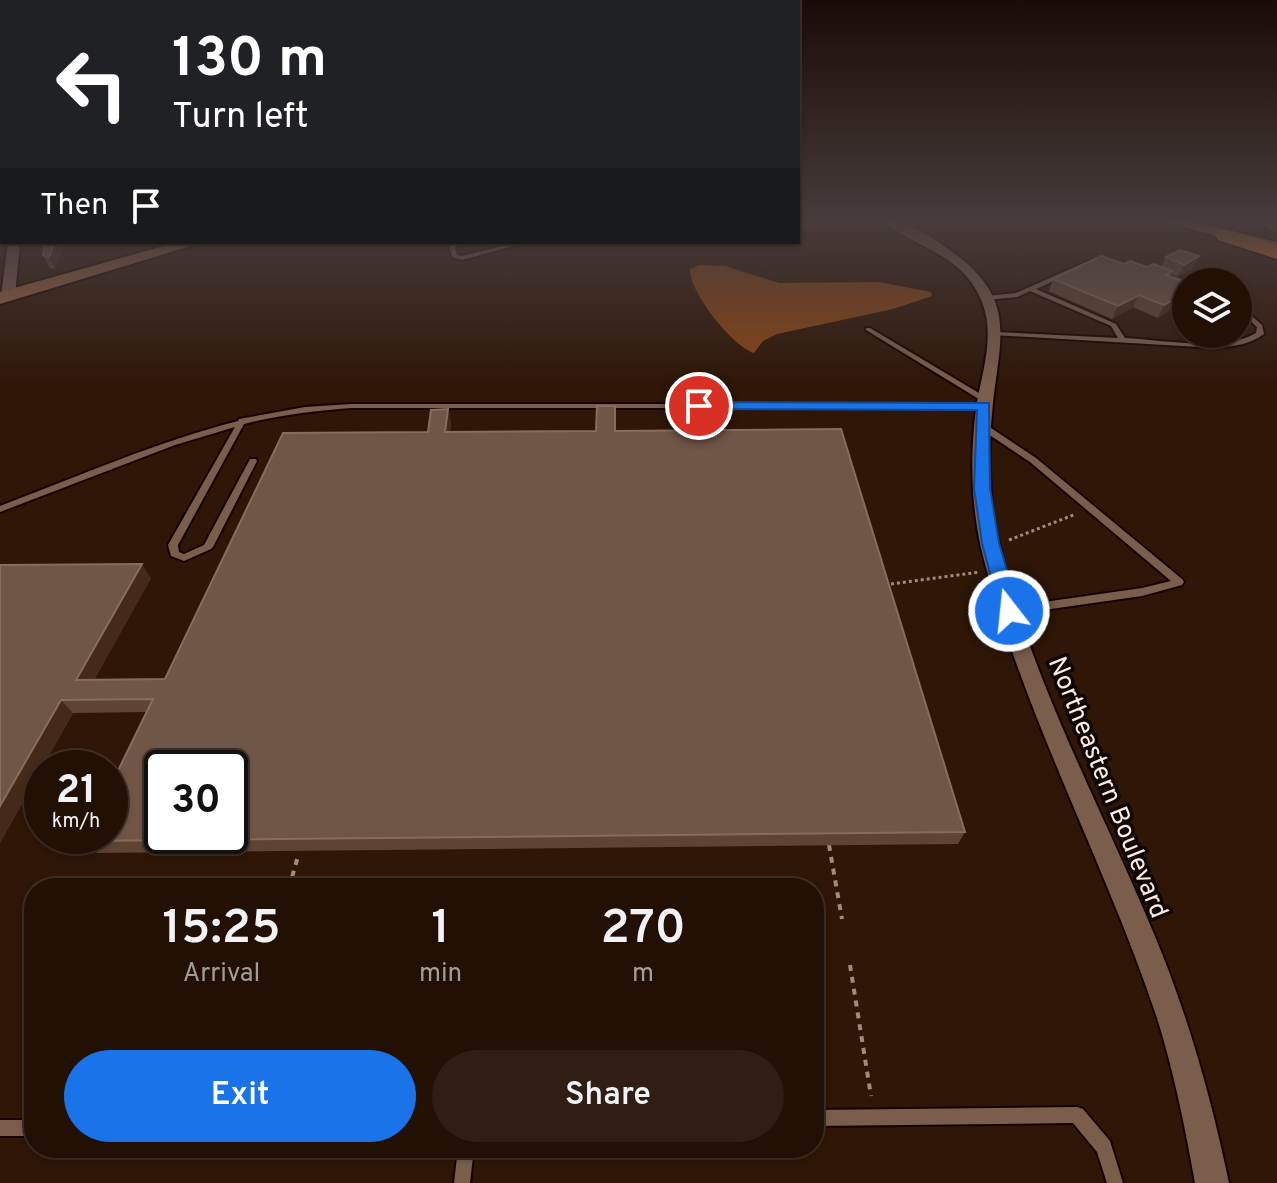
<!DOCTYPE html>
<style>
body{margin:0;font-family:Overpass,sans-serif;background:#2f1e13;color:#f1f3f6;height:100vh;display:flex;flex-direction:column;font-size:30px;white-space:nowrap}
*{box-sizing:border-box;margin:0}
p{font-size:26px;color:#a39d9a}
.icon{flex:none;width:44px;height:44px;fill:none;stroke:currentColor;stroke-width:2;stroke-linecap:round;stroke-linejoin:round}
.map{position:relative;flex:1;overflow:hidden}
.drawer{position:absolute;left:24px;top:878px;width:800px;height:280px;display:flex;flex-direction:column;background:#231005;border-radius:32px;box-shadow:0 2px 6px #0004,0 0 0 2px #403027}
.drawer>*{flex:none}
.guide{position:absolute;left:0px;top:0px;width:800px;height:244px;box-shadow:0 2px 6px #0004,0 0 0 2px #403027;background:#202124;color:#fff;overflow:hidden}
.buttons{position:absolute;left:1172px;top:268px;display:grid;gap:16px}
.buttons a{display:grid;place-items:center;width:80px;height:80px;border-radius:50%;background:#231005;box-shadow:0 2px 6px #0004,0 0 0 2px #403027;font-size:40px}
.speed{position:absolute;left:24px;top:750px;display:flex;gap:16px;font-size:40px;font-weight:700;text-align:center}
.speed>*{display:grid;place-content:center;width:104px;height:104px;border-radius:50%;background:#231005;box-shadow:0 2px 6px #0004,0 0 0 2px #403027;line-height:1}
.speed small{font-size:20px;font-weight:400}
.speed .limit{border:4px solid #111;border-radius:12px;background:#fff;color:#111}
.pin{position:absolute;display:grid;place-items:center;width:68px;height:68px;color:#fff;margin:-34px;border:4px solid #fff;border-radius:50%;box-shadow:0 2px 8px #0007}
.me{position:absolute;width:88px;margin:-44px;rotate:344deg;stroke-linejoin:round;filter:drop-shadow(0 0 6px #0008)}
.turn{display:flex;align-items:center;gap:28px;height:168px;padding:0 40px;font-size:36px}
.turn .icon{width:104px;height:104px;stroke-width:2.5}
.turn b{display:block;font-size:56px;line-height:68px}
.then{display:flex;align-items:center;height:76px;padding:0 40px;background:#0003;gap:16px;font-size:30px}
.eta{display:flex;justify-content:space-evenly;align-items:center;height:136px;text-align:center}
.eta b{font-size:48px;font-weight:600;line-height:56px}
.primary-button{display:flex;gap:16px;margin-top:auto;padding:16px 40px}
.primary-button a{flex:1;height:92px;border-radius:48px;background:#1a73e8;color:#fff;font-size:32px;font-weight:600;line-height:92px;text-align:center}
.primary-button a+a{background:#2f1e13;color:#f1f3f6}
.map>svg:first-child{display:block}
.water{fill:#894515}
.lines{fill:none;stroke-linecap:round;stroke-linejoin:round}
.lane-casing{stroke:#150200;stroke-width:4}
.street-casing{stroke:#150200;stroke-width:4}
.secondary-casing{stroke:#150200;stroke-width:4}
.highway-casing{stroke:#150200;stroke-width:4}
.path-far1{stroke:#a08b7e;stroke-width:3;stroke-dasharray:3 3;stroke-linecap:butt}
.path{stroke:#a08b7e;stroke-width:4;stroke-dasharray:6 6;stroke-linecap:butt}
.lane{fill:#7b5d4c;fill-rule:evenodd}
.street{fill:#7b5d4c;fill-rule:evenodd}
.secondary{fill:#9c6643;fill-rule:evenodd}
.highway{fill:#e97a2e;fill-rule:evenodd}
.wall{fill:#5f4434}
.shaded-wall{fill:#452a1a}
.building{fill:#705647;stroke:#866d5f;stroke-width:2;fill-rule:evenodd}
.route{fill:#1a73e8;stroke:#114b97;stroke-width:2}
.labels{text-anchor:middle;stroke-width:7;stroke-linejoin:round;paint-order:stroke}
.street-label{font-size:26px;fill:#feece2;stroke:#0f0502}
</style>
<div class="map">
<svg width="1277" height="1183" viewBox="0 0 1277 1183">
<rect width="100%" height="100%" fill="#2f1607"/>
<path class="water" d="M700,265l25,1 54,17 100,-1 52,10 1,4 -39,13 -116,25 -14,7 -9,12c-21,-6 -65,-61 -64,-84z"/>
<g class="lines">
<g class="lane-casing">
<path id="lane" d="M1256,220h7l14,8v5z
M448,242h6v2l17,-2 -16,5 2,8 5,1 56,-14h10l-66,18 -10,-3z
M1093,259l2,1v2l-59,27 80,35 9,14c37,2 100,14 131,-5l1,-6 -19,-17v-6l24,21 2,9c-15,11 -30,12 -48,14l-223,-13 -2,-1 4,-2 123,6 -7,-12 -81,-35 -13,6 -30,3 -3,-2 3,-2 29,-3z
M866,328h4l119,71 -1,2h-6l-116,-71z
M351,404h633l4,2 -4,2h-633c-36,3 -72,7 -107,16l-66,121 1,7 5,2 20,-9 45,-84 1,-2h6l1,2 -44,86 -2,2 -27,12 -13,-5 -3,-11 67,-118 -60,18 -175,67v-6c79,-30 156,-64 238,-85l1,-2 66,-12z
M979,424h6l51,34 146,121 2,3 -2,3 -40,11 -133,19 -4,-1 -1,-3 1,-3 4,-1 133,-19 29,-7 -141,-119 -51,-34z
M1077,1107l6,2 27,32 13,42h-16l-10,-31 -24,-29 -259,3v-16z
M0,1120h34v16h-34z
M458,1148h16l-4,35h-16z"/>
</g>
<g class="street-casing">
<path id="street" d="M881,220c24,0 46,14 66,28 75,52 51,91 45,166 -4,40 -3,81 5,121 31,139 103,269 157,399 34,81 57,163 75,249h-34c-10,-56 -21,-111 -38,-165 -53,-159 -136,-307 -176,-470 -10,-45 -11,-93 -5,-139 5,-36 20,-71 6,-107 -19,-49 -68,-54 -101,-82z
M8,242h12l-5,54 -7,4 -7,-4z"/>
</g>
<g class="secondary-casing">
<path id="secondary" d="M1158,220h28l91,22v10z
M178,242h26l-204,62v-12z"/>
</g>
<g class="highway-casing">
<path id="highway" d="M1226,229l51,16v14l-59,-19 -3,-5 3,-5z"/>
</g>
<path class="path-far1" d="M1009,540l67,-26
M891,584l89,-12"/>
<path class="path" d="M829,845l13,74
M289,888l9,-32
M446,888l1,-5
M559,888l1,-5 24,4
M850,965l21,131"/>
<use href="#lane" class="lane"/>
<use href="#street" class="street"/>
<use href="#secondary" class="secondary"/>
<use href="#highway" class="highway"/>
</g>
<path class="wall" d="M45,242h20l-10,27 -5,-1 -7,-13z
M1199,256l-7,13 -15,8 -6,-3 -1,2 16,6 -28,36 -25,-11 -21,12 -63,-28 4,-12 71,-15 23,3h14l5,-10z
M451,422l-1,10 165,-1 350,401 -7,12 -861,9 -13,-12 62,-129 -73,1 -73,130v-278l151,13 -57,102 71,-1 263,-247z"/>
<path class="shaded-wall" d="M55,242h10l-10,27 -6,-12z
M1199,256l-7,13 -15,8 7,-12z
M1186,293v8l-28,17 6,-13z
M1139,295l-6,12 -21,12 6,-13z
M448,409l3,13 -3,24 -3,-14z
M142,564l9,14 -64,115 -11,-13z
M61,700l12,13 -73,130v-37z"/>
<path class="building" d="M45,242h10l-6,15 -6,-2z
M1180,250l19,6 -15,9 -18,-8z
M1101,256l23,8 6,-3 17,6 7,-3 18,7 -6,4 20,7v11l-22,12 -25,-10 -21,11 -65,-27z
M597,406h18v25l226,-2 124,403 -881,9 3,-5h23v-49l43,-88 -92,1 -61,106v-241l142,-1 -66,116 89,-1 118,-246 145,-1 3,-22 17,-1 -3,23 151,-1zM162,768h68v68h-68z"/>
<linearGradient id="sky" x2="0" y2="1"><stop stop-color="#1a0c04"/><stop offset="0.57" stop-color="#473c3c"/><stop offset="1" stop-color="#473c3c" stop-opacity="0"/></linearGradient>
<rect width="1277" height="386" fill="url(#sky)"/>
<path class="route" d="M699,402l290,1 1,85 9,55 20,68 -3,5h-13l-3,-5 -18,-68 -8,-55 3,-78 -283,-1 -2,-3z"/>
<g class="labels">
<g class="street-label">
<text transform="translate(1109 787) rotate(68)" y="9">Northeastern Boulevard</text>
</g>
</g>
</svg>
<div class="buttons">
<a><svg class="icon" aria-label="layers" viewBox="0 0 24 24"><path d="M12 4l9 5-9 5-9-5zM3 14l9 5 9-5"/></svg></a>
</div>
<div class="speed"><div>21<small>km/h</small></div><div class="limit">30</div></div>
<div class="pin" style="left:699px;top:406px;background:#d93025"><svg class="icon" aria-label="arrive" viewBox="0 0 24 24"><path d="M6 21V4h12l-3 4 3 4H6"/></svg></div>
<svg class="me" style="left:1009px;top:611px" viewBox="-20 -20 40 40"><circle r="17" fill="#1a73e8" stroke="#fff" stroke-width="3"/><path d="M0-11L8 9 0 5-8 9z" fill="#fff"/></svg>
<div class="guide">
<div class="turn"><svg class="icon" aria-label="left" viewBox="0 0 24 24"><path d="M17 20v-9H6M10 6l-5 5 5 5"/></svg><div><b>130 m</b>Turn left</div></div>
<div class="then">Then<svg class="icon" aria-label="arrive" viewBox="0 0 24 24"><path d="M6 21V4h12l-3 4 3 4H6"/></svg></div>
</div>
<section class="drawer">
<div class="eta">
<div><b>15:25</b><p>Arrival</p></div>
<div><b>1</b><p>min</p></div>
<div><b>270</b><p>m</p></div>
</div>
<div class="primary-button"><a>Exit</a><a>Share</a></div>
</section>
</div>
